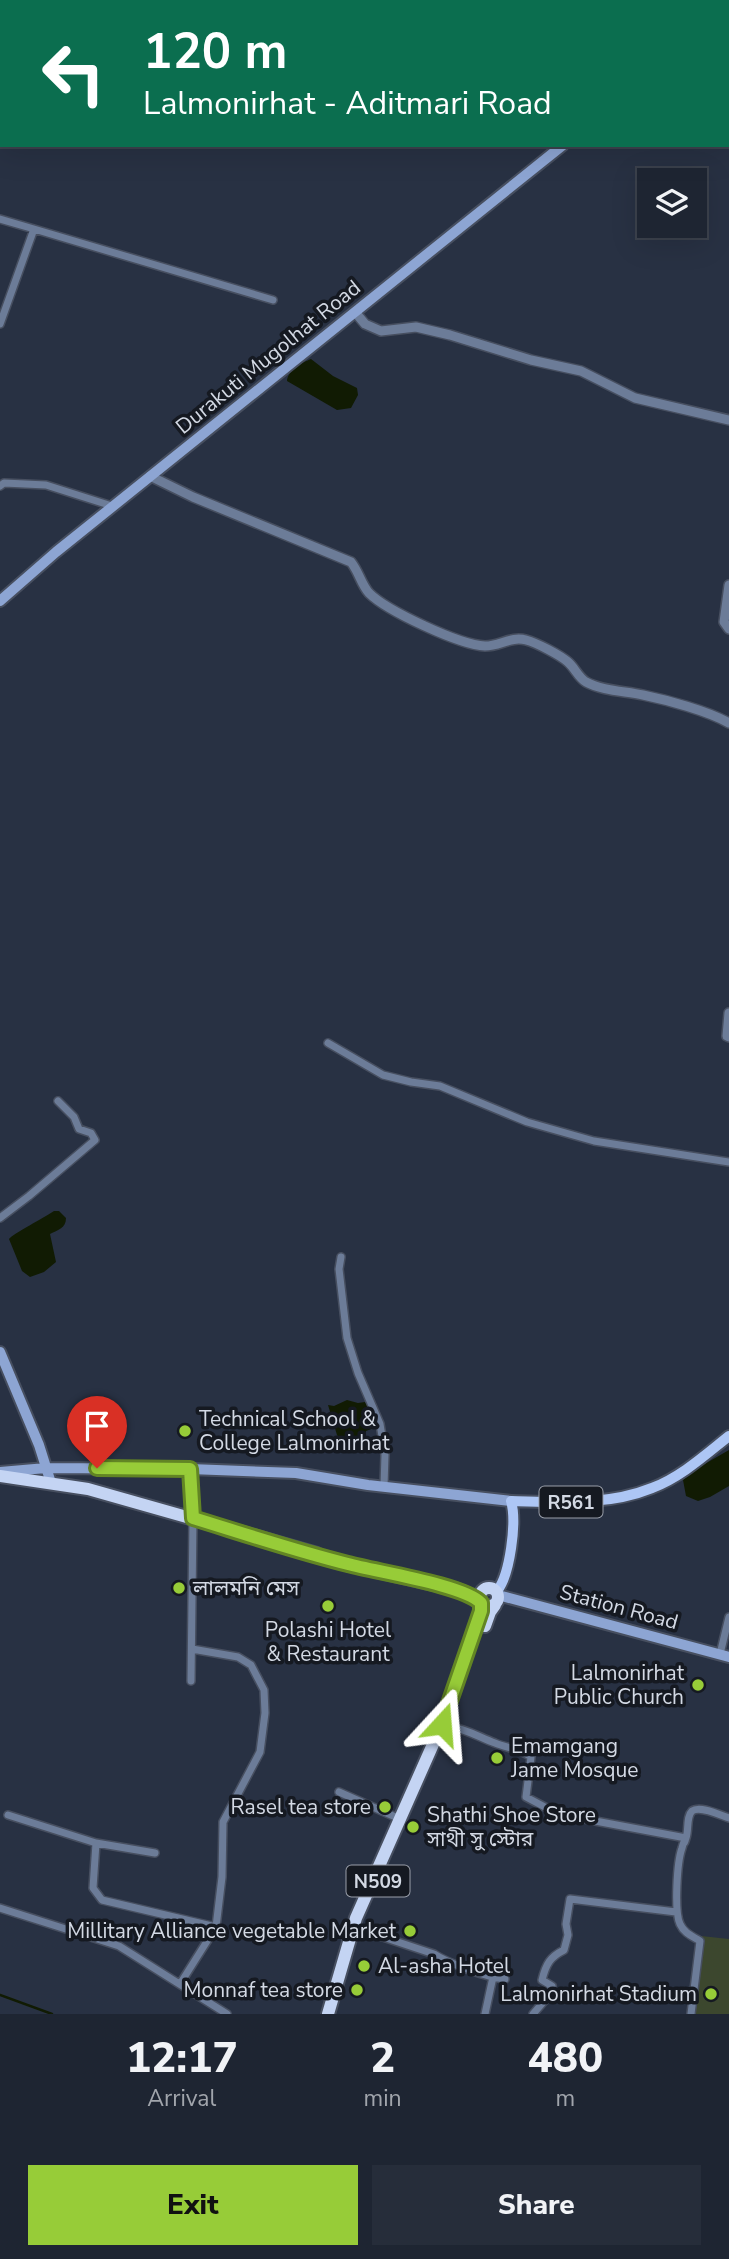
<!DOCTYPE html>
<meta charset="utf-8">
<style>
body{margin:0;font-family:"Nunito Sans","Noto Sans Bengali",sans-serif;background:#262d3a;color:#f1f3f6;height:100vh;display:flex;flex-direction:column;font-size:26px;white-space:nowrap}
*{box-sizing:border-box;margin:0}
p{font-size:23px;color:#a1a5ac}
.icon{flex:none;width:38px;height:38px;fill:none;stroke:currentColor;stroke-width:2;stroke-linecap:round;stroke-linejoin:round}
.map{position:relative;height:2014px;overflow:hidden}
.sheet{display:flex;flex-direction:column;background:#1e2532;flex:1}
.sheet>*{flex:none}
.banner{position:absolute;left:0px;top:0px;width:730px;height:147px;box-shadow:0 7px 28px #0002,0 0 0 2px #3c424d;background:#0b6e4f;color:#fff;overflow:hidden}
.buttons{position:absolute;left:637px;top:168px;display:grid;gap:14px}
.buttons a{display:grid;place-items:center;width:70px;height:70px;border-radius:0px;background:#1e2532;box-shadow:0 7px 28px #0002,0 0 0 2px #3c424d;font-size:35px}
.pin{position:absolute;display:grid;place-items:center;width:60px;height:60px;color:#fff;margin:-72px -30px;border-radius:50% 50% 50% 0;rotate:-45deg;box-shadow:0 0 7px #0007}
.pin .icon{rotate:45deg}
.me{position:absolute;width:77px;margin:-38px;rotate:19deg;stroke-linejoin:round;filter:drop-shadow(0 0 5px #0008)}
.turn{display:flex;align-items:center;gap:24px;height:147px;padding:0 28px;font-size:32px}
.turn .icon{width:91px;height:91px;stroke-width:2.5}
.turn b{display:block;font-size:49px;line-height:60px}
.eta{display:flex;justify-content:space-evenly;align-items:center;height:119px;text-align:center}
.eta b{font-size:42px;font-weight:800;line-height:49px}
.primary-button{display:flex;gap:14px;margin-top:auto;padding:14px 28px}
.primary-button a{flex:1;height:80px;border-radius:0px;background:#97cc38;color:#111;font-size:28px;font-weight:800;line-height:80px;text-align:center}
.primary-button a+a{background:#262d3a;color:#f1f3f6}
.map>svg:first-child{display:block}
.green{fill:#3c472e}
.water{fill:#111b03}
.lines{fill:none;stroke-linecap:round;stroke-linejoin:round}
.stream{stroke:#111b03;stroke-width:2.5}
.minor-casing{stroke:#474f60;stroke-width:10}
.tertiary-casing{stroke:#474f60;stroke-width:12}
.secondary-casing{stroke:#474f60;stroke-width:14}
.primary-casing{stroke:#474f60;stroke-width:14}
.trunk-casing{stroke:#474f60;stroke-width:16}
.minor{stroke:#6c7c98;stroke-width:7}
.tertiary{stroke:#6c7c98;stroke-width:9}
.secondary{stroke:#8da5d3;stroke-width:10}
.primary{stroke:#adc6f5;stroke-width:10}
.trunk{stroke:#c4d4f3;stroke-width:12}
.rail-casing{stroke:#acb2bf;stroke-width:5}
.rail{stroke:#151921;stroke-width:2.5;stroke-dasharray:8;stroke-linecap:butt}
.route-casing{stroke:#628524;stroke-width:18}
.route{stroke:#97cc38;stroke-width:12}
.poi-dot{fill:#97cc38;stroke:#151921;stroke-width:2.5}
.labels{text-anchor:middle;stroke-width:7;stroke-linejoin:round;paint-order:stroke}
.shield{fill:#151921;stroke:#9a9faa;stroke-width:2}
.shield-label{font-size:19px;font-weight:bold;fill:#d3d9e4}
.street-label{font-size:21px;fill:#d3d9e4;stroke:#151921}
.poi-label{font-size:21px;fill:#d3d9e4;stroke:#151921;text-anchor:start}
</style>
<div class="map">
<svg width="729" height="2014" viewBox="0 0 729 2014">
<rect width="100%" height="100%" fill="#283143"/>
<path class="green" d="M701,1936l28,3v75h-38z"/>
<path class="water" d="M311,359l22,17 24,12 1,7 -7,13 -14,2 -50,-29c1,-11 14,-18 24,-22z
M54,1211h5l7,7c0,10 -8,12 -16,16l6,28 -12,10 -14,5 -8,-6 -13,-32c4,-5 36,-22 45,-28z
M347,1400l11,3 7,-1 3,4 6,22 -8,3 -2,6 -7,2 -18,-1 -2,-3 -9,-30 6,1z
M729,1450v36l-19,11 -12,4 -12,-5 -3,-16 13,-11z"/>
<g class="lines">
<path class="stream" d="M0,1995l52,19"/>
<g class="minor-casing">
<path id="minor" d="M229,0l10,2
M677,0l6,2
M341,2v-2
M0,219l34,10 -34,95
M34,229l239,71
M0,486l4,-3 42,2 66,21
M328,1043l55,32 28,7 29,4 87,36 67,19 135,21
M0,1218l29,-22 66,-56 -4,-7 -12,-4 -5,-12 -16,-16
M341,1257l-2,12 8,69 11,35 22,51 5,31 -1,31
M190,1469l3,49 -2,163
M720,1654l9,-37
M448,1726c18,3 31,11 47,17 12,5 26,6 36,14l-5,40 32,17 128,24
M339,1792l61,27
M8,1815l88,28 -3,45 9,12 114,27
M96,1843l59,10
M0,1908l119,38 108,68
M359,1929l75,25c13,9 55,24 71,25
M180,1984l36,-57 6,-50 1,-55 37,-70 5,-39 -1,-23 -13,-25 -13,-8 -46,-8
M485,2014l8,-37
M533,2014l13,-15 6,-13 -10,-6c4,-16 8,-23 22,-30l4,-15 -2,-11 4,-25 106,13
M691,2014l9,-73c-8,-5 -16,-8 -20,-17 -6,-13 -3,-62 2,-76 3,-11 1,0 4,-10 3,-8 0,-21 6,-27 8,-6 28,4 37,7"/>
</g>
<g class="tertiary-casing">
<path id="tertiary" d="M355,312l10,12 16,7 35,-4 34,8 81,25 50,11 54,27 94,22
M150,476l43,21 158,65c8,10 10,22 18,31 18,18 91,52 116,53 15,0 26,-10 41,-6 11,3 34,15 42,22 7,6 10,15 18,20 17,9 39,9 57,13 24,5 65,16 86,28
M729,585l-5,37 5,7
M729,1013l-2,23 2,1"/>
</g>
<g class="secondary-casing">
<path id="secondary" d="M720,2l2,-2
M0,601l56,-49 507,-407
M0,1352l39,93 12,38
M0,1472l46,-4 144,1 106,4 72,12 143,16
M498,1595l231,62"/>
</g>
<g class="primary-casing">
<path id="primary" d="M497,1591c13,-16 20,-69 14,-90 47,1 97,5 141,-13 29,-11 53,-33 77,-52"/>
</g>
<g class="trunk-casing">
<path id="trunk" d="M0,1476l88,13 229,65
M310,1553l36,11 109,25 20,8 6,6v8l-39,113 -86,194 -28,96
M480 1597a9 9 0 1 1 18 0a9 9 0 1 1-18 0Z
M485,1626l5,-14 5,-7"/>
</g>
<use href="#minor" class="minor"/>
<use href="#tertiary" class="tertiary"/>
<use href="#secondary" class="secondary"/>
<use href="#primary" class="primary"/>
<use href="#trunk" class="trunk"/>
<g class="rail-casing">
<path id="rail" d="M52,0l9,2
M728,119l1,1"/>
</g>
<use href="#rail" class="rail"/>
</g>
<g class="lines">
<g class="route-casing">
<path id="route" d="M97,1468l93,1 3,49c52,16 103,33 155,46 29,8 116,21 133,39v8l-39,113"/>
</g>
<use href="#route" class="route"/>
</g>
<g class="poi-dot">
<circle cx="185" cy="1431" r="7"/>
<circle cx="179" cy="1588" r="7"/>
<circle cx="328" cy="1606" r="7"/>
<circle cx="698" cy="1685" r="7"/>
<circle cx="497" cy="1758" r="7"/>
<circle cx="385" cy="1807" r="7"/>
<circle cx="413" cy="1827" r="7"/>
<circle cx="410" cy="1931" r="7"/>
<circle cx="364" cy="1966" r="7"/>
<circle cx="357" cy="1990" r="7"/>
<circle cx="711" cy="1994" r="7"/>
</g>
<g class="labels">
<g class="shield">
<rect x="539.5" y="1486.5" width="63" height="31" rx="5"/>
<rect x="346.5" y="1865.5" width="63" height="31" rx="5"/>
</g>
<g class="shield-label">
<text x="571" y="1509">R561</text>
<text x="378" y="1888">N509</text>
</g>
<g class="street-label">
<text transform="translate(268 357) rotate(-39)" y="7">Durakuti Mugolhat Road</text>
<text transform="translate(619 1607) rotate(15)" y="7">Station Road</text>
</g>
<g class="poi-label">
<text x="199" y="1426">Technical School &amp;<tspan x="199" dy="24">College Lalmonirhat</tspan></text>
<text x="193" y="1595">লালমনি মেস</text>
<text x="328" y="1637" text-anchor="middle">Polashi Hotel<tspan x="328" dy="24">&amp; Restaurant</tspan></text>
<text x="684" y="1680" text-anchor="end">Lalmonirhat<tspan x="684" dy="24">Public Church</tspan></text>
<text x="511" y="1753">Emamgang<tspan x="511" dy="24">Jame Mosque</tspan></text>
<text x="371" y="1814" text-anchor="end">Rasel tea store</text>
<text x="427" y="1822">Shathi Shoe Store<tspan x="427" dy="24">সাথী সু স্টোর</tspan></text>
<text x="396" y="1938" text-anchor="end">Millitary Alliance vegetable Market</text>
<text x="378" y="1973">Al-asha Hotel</text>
<text x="343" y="1997" text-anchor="end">Monnaf tea store</text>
<text x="697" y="2001" text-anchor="end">Lalmonirhat Stadium</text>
</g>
</g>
</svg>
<div class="buttons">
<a><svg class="icon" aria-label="layers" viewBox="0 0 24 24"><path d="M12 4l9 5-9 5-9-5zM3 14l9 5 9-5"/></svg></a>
</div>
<div class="pin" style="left:97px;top:1468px;background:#d93025"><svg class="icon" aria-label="arrive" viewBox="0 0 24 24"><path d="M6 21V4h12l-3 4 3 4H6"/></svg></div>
<svg class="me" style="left:442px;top:1724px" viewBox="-20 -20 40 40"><path d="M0-17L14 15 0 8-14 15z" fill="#97cc38" stroke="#fff" stroke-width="4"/></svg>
<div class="banner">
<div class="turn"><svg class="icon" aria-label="left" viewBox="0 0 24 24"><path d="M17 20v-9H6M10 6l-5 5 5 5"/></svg><div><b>120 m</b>Lalmonirhat - Aditmari Road</div></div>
</div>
</div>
<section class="sheet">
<div class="eta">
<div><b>12:17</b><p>Arrival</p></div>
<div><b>2</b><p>min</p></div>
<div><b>480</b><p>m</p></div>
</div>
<div class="primary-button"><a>Exit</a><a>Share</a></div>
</section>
